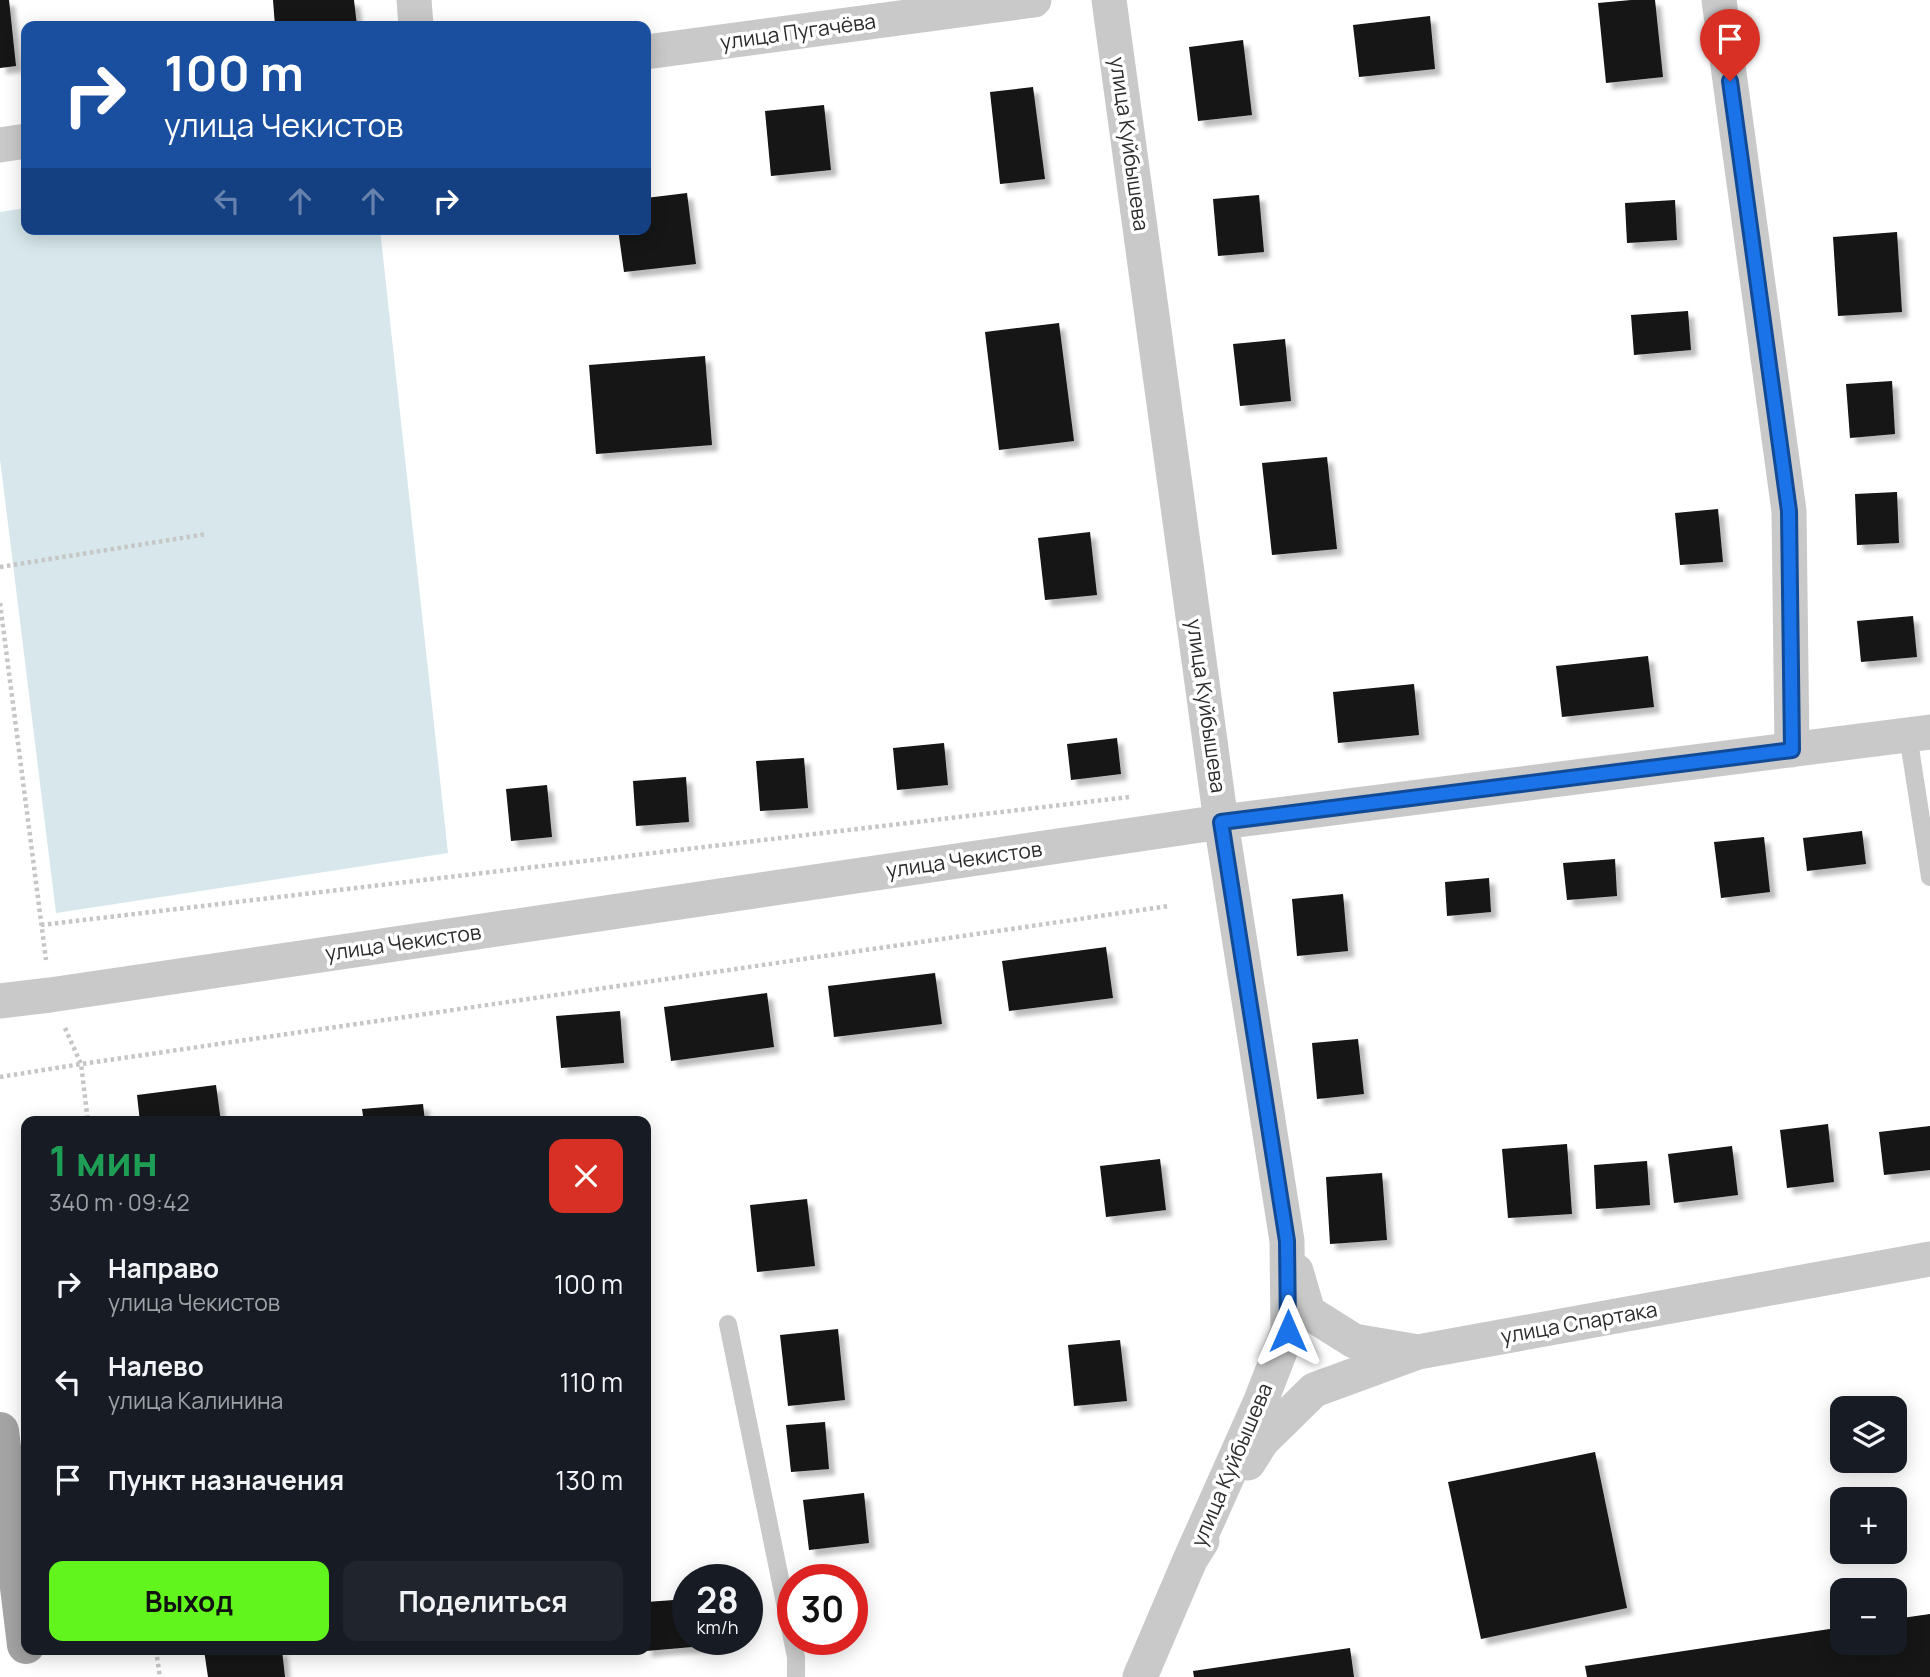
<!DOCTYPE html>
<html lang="ru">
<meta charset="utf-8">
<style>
body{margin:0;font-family:Manrope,sans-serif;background:#20242c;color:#f1f3f6;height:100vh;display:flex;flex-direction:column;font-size:26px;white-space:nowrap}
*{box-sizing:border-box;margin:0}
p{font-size:23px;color:#9ea1a6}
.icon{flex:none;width:38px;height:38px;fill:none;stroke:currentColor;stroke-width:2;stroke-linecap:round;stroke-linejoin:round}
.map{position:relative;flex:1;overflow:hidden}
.details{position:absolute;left:21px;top:1116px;width:630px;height:539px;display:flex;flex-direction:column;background:#171b24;border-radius:14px;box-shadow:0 4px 18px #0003}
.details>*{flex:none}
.hud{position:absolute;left:21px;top:21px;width:630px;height:214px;border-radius:14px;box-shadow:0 4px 18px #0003;background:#1a4fa0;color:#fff;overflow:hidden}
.tools{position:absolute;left:1830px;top:1396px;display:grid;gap:14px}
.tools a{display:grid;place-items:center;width:77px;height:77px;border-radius:14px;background:#171b24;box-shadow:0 4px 18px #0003;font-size:35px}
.speed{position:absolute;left:672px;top:1564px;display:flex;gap:14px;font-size:35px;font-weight:700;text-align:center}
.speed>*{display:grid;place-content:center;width:91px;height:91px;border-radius:50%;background:#171b24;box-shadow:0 4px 18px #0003;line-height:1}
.speed small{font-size:18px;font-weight:400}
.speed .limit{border:10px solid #d22;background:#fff;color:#111}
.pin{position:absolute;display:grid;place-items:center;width:60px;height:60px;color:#fff;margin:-72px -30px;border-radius:50% 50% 50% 0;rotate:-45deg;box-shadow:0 0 7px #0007}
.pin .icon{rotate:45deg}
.me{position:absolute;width:77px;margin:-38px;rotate:0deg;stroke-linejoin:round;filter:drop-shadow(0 0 5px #0008)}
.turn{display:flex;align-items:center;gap:24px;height:147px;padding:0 28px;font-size:32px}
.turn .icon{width:91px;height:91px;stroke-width:2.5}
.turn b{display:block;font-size:49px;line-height:60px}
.lanes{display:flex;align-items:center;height:66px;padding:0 28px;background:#0003;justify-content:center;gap:35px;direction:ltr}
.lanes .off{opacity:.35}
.round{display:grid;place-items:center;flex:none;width:74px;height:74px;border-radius:14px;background:#20242c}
.summary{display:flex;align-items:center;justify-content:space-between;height:119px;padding:0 28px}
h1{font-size:42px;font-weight:700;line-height:52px;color:#1e9e55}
.cta{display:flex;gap:14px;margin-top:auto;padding:14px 28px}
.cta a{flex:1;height:80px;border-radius:14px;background:#61f41d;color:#111;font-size:28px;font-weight:700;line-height:80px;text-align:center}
.cta a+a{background:#20242c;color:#f1f3f6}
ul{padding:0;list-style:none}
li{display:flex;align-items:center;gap:21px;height:98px;padding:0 28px}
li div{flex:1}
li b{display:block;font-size:26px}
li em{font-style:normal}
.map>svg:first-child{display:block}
.green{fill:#d7e7eb}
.building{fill:#131313;filter:url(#shadow)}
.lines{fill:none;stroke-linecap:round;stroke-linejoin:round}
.path{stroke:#c6c6c6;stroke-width:4.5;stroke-dasharray:3.5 3.5;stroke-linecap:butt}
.lane{stroke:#c9c9c9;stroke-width:18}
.street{stroke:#c9c9c9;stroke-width:35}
.primary{stroke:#a4a4a4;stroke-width:38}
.route-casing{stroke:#114b97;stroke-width:18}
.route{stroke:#1a73e8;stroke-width:12}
.labels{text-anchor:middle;stroke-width:7;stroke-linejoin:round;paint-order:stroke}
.street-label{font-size:21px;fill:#2c2c2c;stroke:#fff}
</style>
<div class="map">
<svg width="1930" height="1677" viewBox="0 0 1930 1677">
<defs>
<filter id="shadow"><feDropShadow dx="6" dy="6" stdDeviation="2" flood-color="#0004"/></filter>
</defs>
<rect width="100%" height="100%" fill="#fff"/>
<path class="green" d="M26,208v21h354l68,624 -392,60 -56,-454v-247z"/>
<path class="building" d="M0,0h9l7,66 -16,2z
M273,0h81l3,26h-82z
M1631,0h24l8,77 -57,6 -8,-80z
M1430,16l5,53 -76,8 -6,-52z
M1243,40l9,75 -54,6 -9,-74z
M1033,87l12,92 -45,5 -10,-92z
M824,105l7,65 -60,6 -6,-65z
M687,193l9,71 -72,8 -6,-43h28v-31z
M1259,195l5,57 -46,4 -5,-57z
M1675,200l2,40 -50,3 -2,-40z
M1897,232l5,80 -64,4 -5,-79z
M1688,311l3,39 -57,5 -3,-40z
M1059,323l15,118 -75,9 -14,-118z
M1285,339l6,62 -51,5 -7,-62z
M705,356l7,89 -116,9 -7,-89z
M1892,381l3,53 -45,4 -4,-54z
M1327,457l10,92 -65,6 -10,-92z
M1897,492l2,51 -42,2 -2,-51z
M1718,509l5,53 -43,3 -5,-52z
M1090,532l7,63 -52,5 -7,-62z
M1913,616l4,41 -56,5 -4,-41z
M1648,656l6,51 -92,10 -6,-51z
M1414,684l5,51 -81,8 -5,-51z
M1117,738l4,36 -50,6 -4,-36z
M944,743l4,42 -51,5 -4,-42z
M804,758l4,50 -48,3 -4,-50z
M686,777l3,45 -53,4 -3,-45z
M547,785l5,52 -41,4 -5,-52z
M1862,831l4,33 -59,7 -4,-33z
M1764,837l6,55 -49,6 -7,-56z
M1615,859l2,37 -50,4 -4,-37z
M1489,878l2,34 -44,4 -2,-34z
M1343,894l5,57 -51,5 -5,-57z
M1106,947l7,51 -104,13 -7,-50z
M935,973l7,51 -108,13 -6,-51z
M767,993l7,54 -103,14 -7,-54z
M620,1011l4,52 -63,5 -5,-52z
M1358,1039l6,55 -47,5 -5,-56z
M216,1085l5,37h-81l-3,-27z
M423,1104l2,18h-61l-2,-13z
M1828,1124l6,58 -47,6 -7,-58z
M1930,1126v44l-46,5 -5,-43z
M1567,1144l5,70 -64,4 -6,-69z
M1732,1146l6,49 -64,8 -6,-49z
M1160,1159l6,51 -60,7 -6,-51z
M1647,1161l3,44 -54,4 -2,-44z
M1382,1173l5,67 -57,4 -4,-67z
M807,1199l8,67 -58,6 -7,-67z
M838,1329l7,71 -57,6 -8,-71z
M1120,1340l7,61 -53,5 -6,-61z
M825,1422l4,47 -38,3 -5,-47z
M1595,1452l32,156 -146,31 -33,-157z
M864,1493l5,50 -60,7 -6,-50z
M688,1599v41h39v4l-81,7v-49z
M1930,1614v63h-343l-2,-11 258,-39v16h52v-24z
M1350,1648l4,29h-160l-1,-6z
M204,1650h78l3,27h-77z"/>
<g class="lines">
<path class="path" d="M0,567l207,-33
M0,603l46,357
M41,925l1088,-128
M65,1028l16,36 7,58
M0,1077l81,-13 1088,-158
M156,1650l4,27"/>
<path class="lane" d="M1908,735l22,142
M728,1324l68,333v20"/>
<path class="street" d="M414,0l2,26
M1109,0l112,822 66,419 1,90 -28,72 -70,157
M1719,0l70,511 3,239
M646,52l388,-52
M0,145l26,-4
M0,1001l50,-6 1171,-173 709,-90
M1296,1271l12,41 46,29 64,11 512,-93
M1248,1463l14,-22 52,-51 101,-37
M1140,1677l50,-117 12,-19"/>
<path class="primary" d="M0,1431l26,214"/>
</g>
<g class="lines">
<g class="route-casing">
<path id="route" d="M1288,1331l-1,-90 -66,-419 571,-72 -3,-239 -59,-430"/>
</g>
<use href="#route" class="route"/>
</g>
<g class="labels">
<g class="street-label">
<text transform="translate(798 32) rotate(-8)" y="7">улица Пугачёва</text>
<text transform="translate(1129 144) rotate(82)" y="7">улица Куйбышева</text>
<text transform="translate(1206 706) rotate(82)" y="7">улица Куйбышева</text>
<text transform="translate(964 860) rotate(-8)" y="7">улица Чекистов</text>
<text transform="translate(403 943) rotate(-8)" y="7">улица Чекистов</text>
<text transform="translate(1579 1323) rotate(-10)" y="7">улица Спартака</text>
<text transform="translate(1232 1465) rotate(-67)" y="7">улица Куйбышева</text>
</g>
</g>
</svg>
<div class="tools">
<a><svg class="icon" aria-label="layers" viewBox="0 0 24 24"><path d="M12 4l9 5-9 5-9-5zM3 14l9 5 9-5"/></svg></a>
<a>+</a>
<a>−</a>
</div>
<div class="speed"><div>28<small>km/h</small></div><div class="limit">30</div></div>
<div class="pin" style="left:1730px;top:81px;background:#d93025"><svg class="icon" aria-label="arrive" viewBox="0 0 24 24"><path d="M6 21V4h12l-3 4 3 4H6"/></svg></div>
<svg class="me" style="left:1288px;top:1331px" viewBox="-20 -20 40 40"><path d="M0-17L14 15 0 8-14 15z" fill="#1a73e8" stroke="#fff" stroke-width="4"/></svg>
<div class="hud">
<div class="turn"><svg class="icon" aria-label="right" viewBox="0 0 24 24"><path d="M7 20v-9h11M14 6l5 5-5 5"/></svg><div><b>100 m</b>улица Чекистов</div></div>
<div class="lanes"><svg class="icon off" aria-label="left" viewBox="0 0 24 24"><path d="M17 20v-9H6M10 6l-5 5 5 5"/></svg><svg class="icon off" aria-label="ahead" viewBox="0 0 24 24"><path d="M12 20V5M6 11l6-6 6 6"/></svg><svg class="icon off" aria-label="ahead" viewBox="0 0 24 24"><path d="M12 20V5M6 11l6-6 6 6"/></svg><svg class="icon" aria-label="right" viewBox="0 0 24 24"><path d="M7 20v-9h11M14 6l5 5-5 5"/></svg></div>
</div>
<section class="details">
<div class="summary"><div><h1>1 мин</h1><p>340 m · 09:42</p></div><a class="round" style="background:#d93025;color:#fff"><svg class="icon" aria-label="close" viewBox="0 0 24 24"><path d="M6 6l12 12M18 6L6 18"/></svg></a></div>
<ul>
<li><svg class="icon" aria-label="right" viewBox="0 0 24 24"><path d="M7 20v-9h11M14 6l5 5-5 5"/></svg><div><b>Направо</b><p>улица Чекистов</p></div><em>100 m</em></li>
<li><svg class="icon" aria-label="left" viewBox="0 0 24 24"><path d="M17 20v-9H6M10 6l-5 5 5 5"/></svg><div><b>Налево</b><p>улица Калинина</p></div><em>110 m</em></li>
<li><svg class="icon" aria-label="arrive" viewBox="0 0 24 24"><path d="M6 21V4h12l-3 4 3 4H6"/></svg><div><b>Пункт назначения</b></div><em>130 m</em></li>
</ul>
<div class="cta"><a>Выход</a><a>Поделиться</a></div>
</section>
</div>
